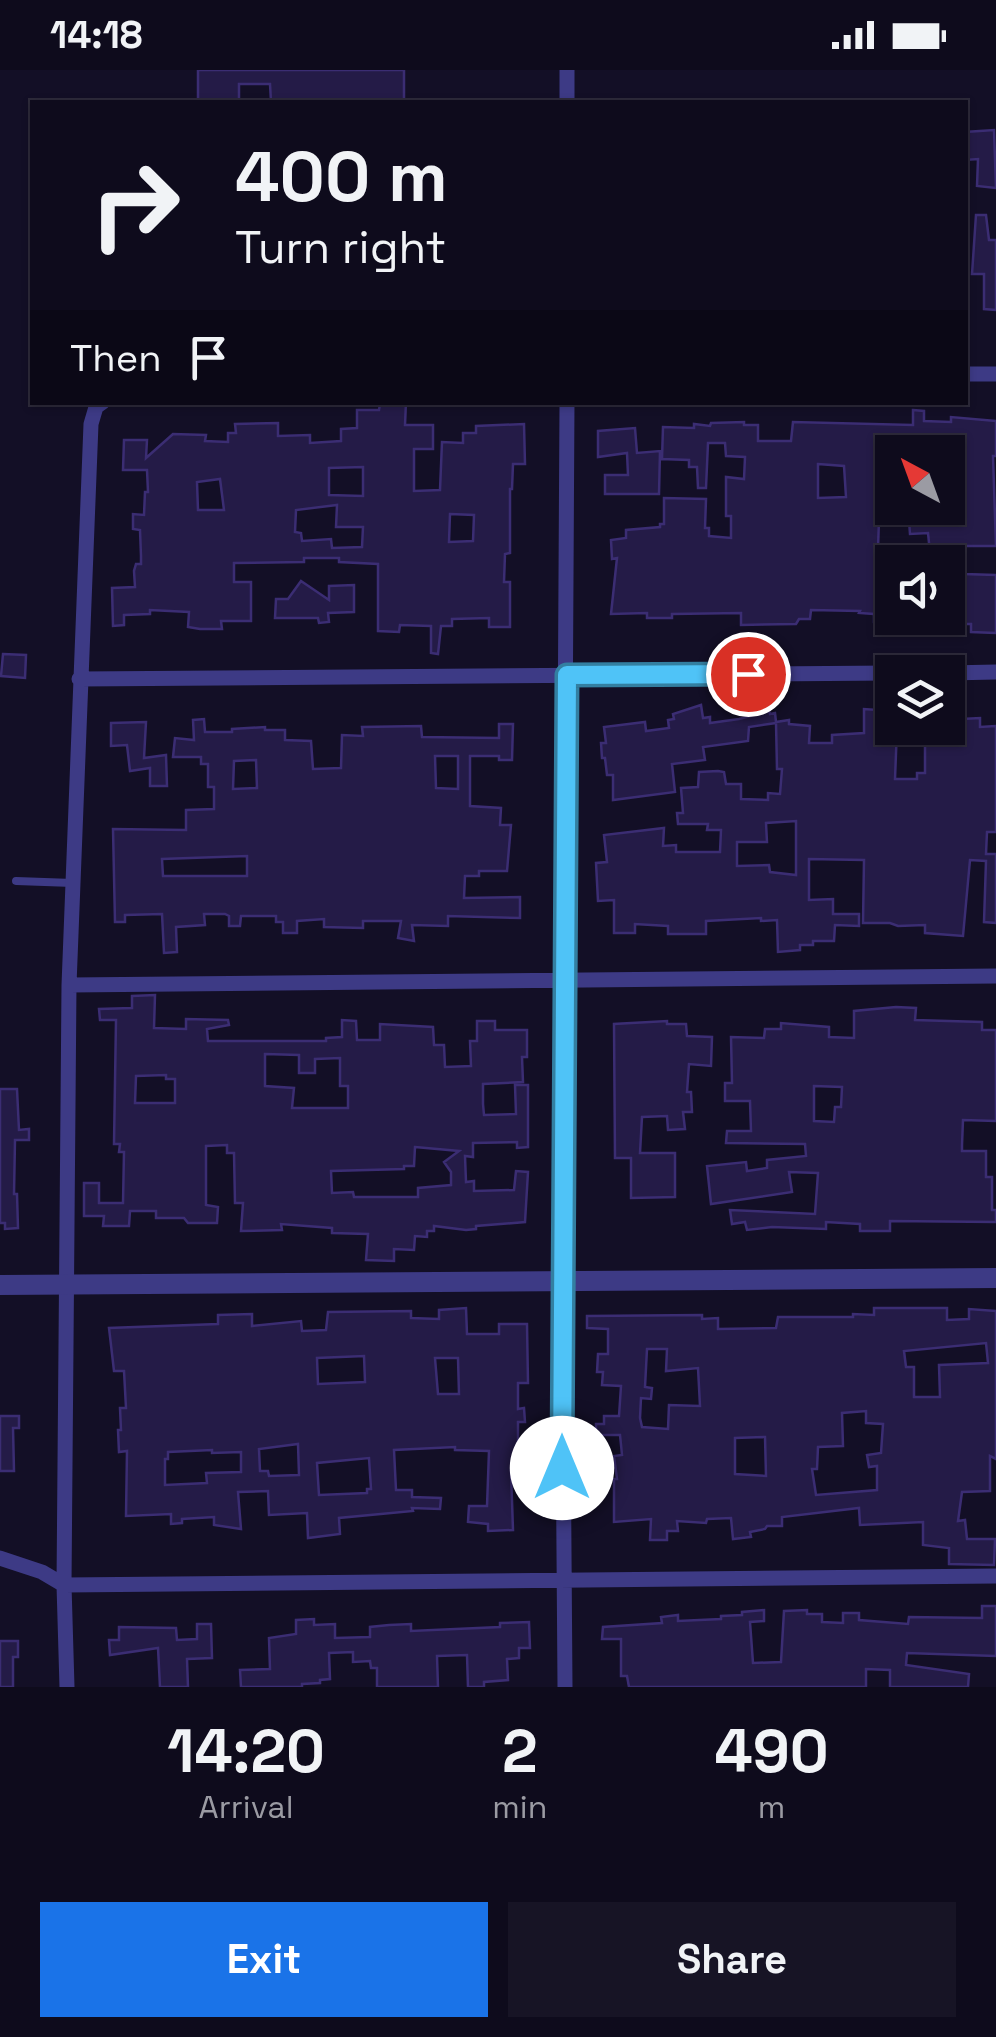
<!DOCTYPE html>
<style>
body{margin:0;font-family:"Space Grotesk",sans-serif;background:#171425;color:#f1f3f6;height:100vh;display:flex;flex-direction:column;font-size:38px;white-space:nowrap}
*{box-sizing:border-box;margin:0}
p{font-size:32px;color:#9b9ba3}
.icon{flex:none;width:55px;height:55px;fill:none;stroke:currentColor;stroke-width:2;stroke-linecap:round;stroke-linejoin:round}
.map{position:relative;height:1617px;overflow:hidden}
.drawer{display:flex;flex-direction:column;background:#0e0b1c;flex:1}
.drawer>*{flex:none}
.banner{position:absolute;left:30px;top:30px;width:938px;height:305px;border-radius:0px;box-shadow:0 2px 8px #0004,0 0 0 2px #2e2b3b;background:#0e0b1c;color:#f1f3f6;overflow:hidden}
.needle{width:65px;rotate:319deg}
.controls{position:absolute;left:875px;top:365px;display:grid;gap:20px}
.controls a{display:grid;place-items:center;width:90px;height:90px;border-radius:0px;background:#0e0b1c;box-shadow:0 2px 8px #0004,0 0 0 2px #2e2b3b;font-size:50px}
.pin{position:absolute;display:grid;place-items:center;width:85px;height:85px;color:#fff;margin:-42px;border:5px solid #fff;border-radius:50%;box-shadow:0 2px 10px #0007}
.me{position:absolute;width:110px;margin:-55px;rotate:0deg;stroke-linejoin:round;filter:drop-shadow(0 0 8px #0008)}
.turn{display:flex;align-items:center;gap:35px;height:210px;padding:0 40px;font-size:45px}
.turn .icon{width:130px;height:130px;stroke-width:2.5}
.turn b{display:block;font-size:70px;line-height:85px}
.then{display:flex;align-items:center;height:95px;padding:0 40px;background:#0003;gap:20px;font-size:38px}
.eta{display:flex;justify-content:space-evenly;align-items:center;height:170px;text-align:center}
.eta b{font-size:60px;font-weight:800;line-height:70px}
.button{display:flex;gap:20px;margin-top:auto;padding:20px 40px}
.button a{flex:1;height:115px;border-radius:0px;background:#1a73e8;color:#fff;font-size:40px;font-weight:800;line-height:115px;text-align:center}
.button a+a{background:#171425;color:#f1f3f6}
.status{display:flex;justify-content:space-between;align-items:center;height:70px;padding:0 50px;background:#0e0b1c;direction:ltr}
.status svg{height:28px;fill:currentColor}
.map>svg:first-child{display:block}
.building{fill:#241b47;stroke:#3b2d73;stroke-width:2.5;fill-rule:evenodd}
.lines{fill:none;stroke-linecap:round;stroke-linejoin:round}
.service{stroke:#3d3a85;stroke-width:8}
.minor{stroke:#3d3a85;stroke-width:15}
.tertiary{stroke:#3d3a85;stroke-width:20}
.route-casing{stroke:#337fa1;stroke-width:25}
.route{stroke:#4fc3f7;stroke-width:18}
</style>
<div class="status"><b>14:18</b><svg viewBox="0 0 49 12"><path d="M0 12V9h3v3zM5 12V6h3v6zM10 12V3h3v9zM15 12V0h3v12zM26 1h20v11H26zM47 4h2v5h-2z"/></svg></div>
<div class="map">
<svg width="996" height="1617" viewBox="0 0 996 1617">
<rect width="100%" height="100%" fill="#130f26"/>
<path class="building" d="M198,0h206v32h-133l-1,-18h-31v18h-41z
M994,60l2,58 -19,-2 1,-27 -13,1v-28z
M976,145h10l3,25h7v70l-12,-1v-35h-12z
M406,332l-1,23h28v24h-19v42l26,-1 2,-48 21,1v-10h13v-7l48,-2 1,40h-12l-1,25h-2v64l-5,1 -1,28h6v45h-21v-9l-37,1v7h-11l-3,28 -7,-1v-27l-31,-1 -1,7 -21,-1v-67l-39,-2v-4h-35v4l-70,1v19h17v39h-30l1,8h-22l-12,-2 1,-15 -39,-2v4l-26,1v10l-11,1 -1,-38 23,-1 -1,-16 2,-7h5v-8l-1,-26 -7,-1v-15l11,1 1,-23h3l-1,-22h-24l1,-30h23l-1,18 27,-24 33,1 -1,6 23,1v-9h8l-1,-9 43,-1v13l32,-1v8l31,-2v-12l16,-1v-18h22l1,-6zM363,397v29l-34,-1v-27zM220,409l4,31h-26l-1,-28zM337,435l-1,22h27l-1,20 -30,1 -1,-9 -29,2 -1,-8 -6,-1 1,-22zM450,444l24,1 -1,26 -24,1z
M913,340l11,1v10l27,1v-5l45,4v35h-3l3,90h-31l-1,28 32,1v58l-25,-1v-8h-23v-14l6,1 -4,-44 -2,-5h-17l-3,-29 -18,1 -1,-13 -30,-1 -2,57 12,-1 2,46h-17v-8l-15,-1 1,-2 -49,-1 -1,9h-11l-3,5 -55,1v-12l-69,1v4h-25v-5l-36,1 6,-56 -5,1 -1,-19 15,-2v-8l34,-3v-3h4v-26l42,1 -1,29h4v8l22,2v-22h-5v-39l18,2 1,-22 -19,-1 -1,-13h-17l-2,45h-8l-1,-21h-8v-7l-27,-1 1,-32 31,1v-4l16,2 1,-3 33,-1v3h14v16h33l2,-19 120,3zM892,382h56v56l-56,2zM818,394l26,2 2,31 -28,1z
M635,358l2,25 23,-2 -1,43h-54v-19h23l-1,-22 -29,4v-26z
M301,511l28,19v-14l25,-1v27l-26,1 1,9 -10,1 -1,-5h-43l1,-19h12z
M3,584l23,1 -1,23 -24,-2z
M701,635l2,13 7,-1v6l29,-4 30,-8 1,3 5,-1 1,9 13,-2v4l21,2 -1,17h23v-8l32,-2v-24l28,2v17h5l-2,51h22v-6h8v-37l36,1 1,-18 18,-1v9l16,-1v106h-9l-1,22h10v69l-12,-1 2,-61 -16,-1 -7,76 -38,-3v-8l-27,1 -8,-3h-27l1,-63 -55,-1v41l24,-1v15h26v12l-24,-1 -1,16h-21v4h-13v5l-22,2 -1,-32 -16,1v-3l-55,3v13h-38v-8l-33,-2v9h-21v-33l-16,1 -2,-38 11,-1 -3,-27 60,-7 -1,18 13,-1v7h44l1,-22h-14l1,-6h-30l-1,-11h6l-2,-25 17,-1 1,-15 19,-1 6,1 2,12h15v15l27,1v-7l12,1 2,-25h-5l-1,-46 -27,4 -1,14 -45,6 2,13 -33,4 3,28 -62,8v-25h-6l-2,-17h-3l-1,-15h5l-2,-16 41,-5 1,9 23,-3 -1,-8 6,-1 -1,-5zM796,751v54l-26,-3 -1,-7 -32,1v-24h30l-1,-19z
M204,649l1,13h27v-3l33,-2v3h20v10l26,1 2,28 28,-1 1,-33 21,1 -1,-9 59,-1 1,11 77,1v-14h14l-1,36h-13v-4h-29v50l31,2 -1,17h11l-4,46h-28v5h-14l-1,22 56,-1v21l-72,-2v10l-36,-1 2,16 -16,-3 3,-17h-38v7l-39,-1v-8l-27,2v12h-14v-11h-7v-6h-35l-1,10h-11v-10l-4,-2h-21l1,11 -29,2 1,25 -13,1 -2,-39 -37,1v7h-10l-2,-93 73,1v-20l28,-1v-22h-6v-23h-7v-7h-28l2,-19 19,2 -1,-20zM435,686h23v33l-22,-1zM256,690l1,28 -24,1 1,-28zM247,786v20h-84l-1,-17z
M146,652l-2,36 22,-3 1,31h-17v-18l-20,3 -3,-26 -16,1v-23z
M155,925l-1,33 32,1v-10l42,1 1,5 -22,4 1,12h118v-3l16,-1v-17l14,1 1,19h23v-16l53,3 1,18h10l1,22 26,-1 -1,-25h7v-20h18v9h32v27h-5l1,25 -40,2v20l1,11 32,-1 -1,-29h13v62l-11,1v-6l-44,1v14l-8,-1 1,26 8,-1v10l40,-1 2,-19 12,1 -3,50 -49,4v3l-10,1 -32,-4v5h-7v6l-12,-1 -1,14 -20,-1v12l-28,-1 2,-26 -36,-1v-5l-51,-4 1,6 -41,1 2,-28h-8l-1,-50h-7v-8l-21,1v59l12,2 -1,16h-29l-4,-5h-28v-7h-26l-1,15h-26l1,-10h-20v-33h15v20h24l1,-51h-5l1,-8h-6l2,-124h-16l-1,-11 33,-1v-12zM265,984l34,1v18h16v-14l25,-1v28h8v22h-56l2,-20 -29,-2zM166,1005v4h9v24h-40l1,-27zM415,1077l44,4 -15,11 7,10v13l-33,3v9h-64l-1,-5 -21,1 -1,-22 73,-2v-3h10z
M896,937l20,1 -1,12 67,2v8h14v91l-33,-1 -1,25v6h24v26h6v33h4v12l-106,-1v10h-30v-7l-34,-2v7l-54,-2 -25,3 -2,-8 -13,2 -2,-14 85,4 3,-41 -29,-1 3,20 -81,12 -4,-38 39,-4 1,9 20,-3v-8l39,-4 -1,-12 -79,-1 1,-12h24l-1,-30h-25v-18h7l-1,-46 33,1 1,-9h16v-6l48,4v10l25,1v-27zM814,1016l28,1 -1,20h-6l-1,15 -20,-1z
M667,951v3h19l1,12 25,1 -1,29 -22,-2 -2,28h4l1,20h-9l2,17 -17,1 -1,-14 -25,1 -2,36h35v44l-44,1v-40h-16l-1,-134z
M0,1019h17l2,41 10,-1v11h-14l-1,54h3l1,34 -13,1v-6h-5z
M466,1238l1,26h32v-10h28l1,59h-10v26l6,-1 1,14h-7v48l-7,1 2,59 -25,1v-7l-20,-2 1,-16h18l2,-55 -34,-1v-3l-61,3 2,40h16v7l29,1 -1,11 -28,-1 1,3 -74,7 1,16 -32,4 -1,-25 -38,2 -1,-24 -30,1 3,37 -27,-4v-8l-32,2v4l-11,1v-10l-45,2 1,-65 -8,1 -1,-22h3l-1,-22h6l-2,-37h-10l-5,-43 109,-4v-9l34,-1v12l49,-5 1,10 24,-1 2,-18 83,-1v7l28,1v-9zM364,1286l1,26 -47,2 -1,-26zM435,1288h23l1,36h-21zM298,1374l1,31 -30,1 -1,-5h-8l-1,-22zM212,1380v3l29,-1v20l-35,1 1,10 -42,2v-26h3v-7zM369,1388l2,31h-4v4l-48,2 -2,-32z
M874,1238h73v12l22,-1v-10l27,2v148l-6,-3v35l-28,1 -4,29 7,-1 2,19h28l-1,26 -45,-1v-16l-26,-3v-23l-63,3 -1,-17 -77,9v9h-15l-2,3 -15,3 1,5 -18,2 -2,-21 -24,1 -1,4 -29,-2 1,10h-11v9h-17l1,-21 -37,3v-43h3l-3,-23 8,-1 -2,-20h-24v-11h8v-8h15l2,-30 -19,-1 1,-13h-6l1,-18h10v-25l-21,-1v-12l115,-1v4l16,-1v11l58,-1 2,-11h75v-3l21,1zM986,1273l2,20 -49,2 1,32h-26v-30h-8l-2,-16zM647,1279h20l-1,22 32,-3 2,38 -31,-1 -1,24 -26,-2 -2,-9 1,-20 10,1 1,-11 -7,-1zM866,1341v12l17,1 -2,29 -14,2 2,12 8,-1v24l-61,5 -4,-26h5l1,-22 25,-1 -1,-33zM765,1367l1,39 -31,-2v-36z
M0,1346h19v12h-6l1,43h-14z
M982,1536h14v50l-89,-3 -1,12 63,9 -1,13h-78v-17l-24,-1v18h-237l-2,-11h-6v-37h-19l1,-12 59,-4 -1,-6 17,-2v6l43,-2v-3l21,-1v-3l22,-2v11l-14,1 3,41 28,-1 3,-51 23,-1v4h15v8l21,1v-10h16v7l49,4 1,-7 73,1z
M314,1549v6l21,-1v14l35,-1v-10l19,-2 22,-1v7l89,-4v-4l29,-1 1,26h-11v10l-12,1 1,21 -24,2v5h-16l-1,-32 -30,1 1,31h-61v-19h-6l-1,-7 -17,1v-10l-24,1 1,26 -10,1v3l-18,1v3h-61l-1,-17 30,-1 -1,-31 27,-4v-14z
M197,1554h14l1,34 -25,1 1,28h-28l-2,-39 -48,7 -1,-15h10v-13l57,1 1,12 20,-1z
M0,1571h18v16h-5v30h-13z"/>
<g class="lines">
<path class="service" d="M16,811l57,2"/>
<path class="minor" d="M567,0v32
M965,304h31
M948,603l48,-1
M79,609l813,-6
M69,915l927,-9
M0,1488l42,14 22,13 932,-9
M67,1617l-3,-102 5,-600 22,-561 5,-17 7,-5
M565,1617l-3,-406 5,-879"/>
<path class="tertiary" d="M0,1215l996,-7"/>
</g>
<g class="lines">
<g class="route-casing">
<path id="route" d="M562,1398l5,-793 181,-1"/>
</g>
<use href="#route" class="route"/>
</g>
</svg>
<div class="controls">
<a><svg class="needle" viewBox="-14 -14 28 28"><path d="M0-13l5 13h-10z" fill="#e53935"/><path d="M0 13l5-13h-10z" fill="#9b9ba3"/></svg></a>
<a><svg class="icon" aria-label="sound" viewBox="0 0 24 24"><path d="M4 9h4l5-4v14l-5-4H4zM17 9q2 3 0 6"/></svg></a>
<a><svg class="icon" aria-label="layers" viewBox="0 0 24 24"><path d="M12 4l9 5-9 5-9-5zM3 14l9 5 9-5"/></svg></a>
</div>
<div class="pin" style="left:748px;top:604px;background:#d93025"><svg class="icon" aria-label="arrive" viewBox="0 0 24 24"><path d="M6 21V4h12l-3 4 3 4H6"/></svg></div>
<svg class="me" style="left:562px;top:1398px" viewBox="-20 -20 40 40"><circle r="19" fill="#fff"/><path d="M0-13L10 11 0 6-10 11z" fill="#4fc3f7"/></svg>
<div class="banner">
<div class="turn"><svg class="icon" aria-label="right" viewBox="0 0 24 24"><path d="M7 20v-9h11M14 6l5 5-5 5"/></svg><div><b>400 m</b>Turn right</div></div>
<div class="then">Then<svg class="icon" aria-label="arrive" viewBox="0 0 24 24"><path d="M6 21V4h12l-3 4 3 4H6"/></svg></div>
</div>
</div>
<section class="drawer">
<div class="eta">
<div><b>14:20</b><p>Arrival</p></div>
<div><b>2</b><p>min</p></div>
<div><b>490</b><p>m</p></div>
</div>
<div class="button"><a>Exit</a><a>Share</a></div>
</section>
